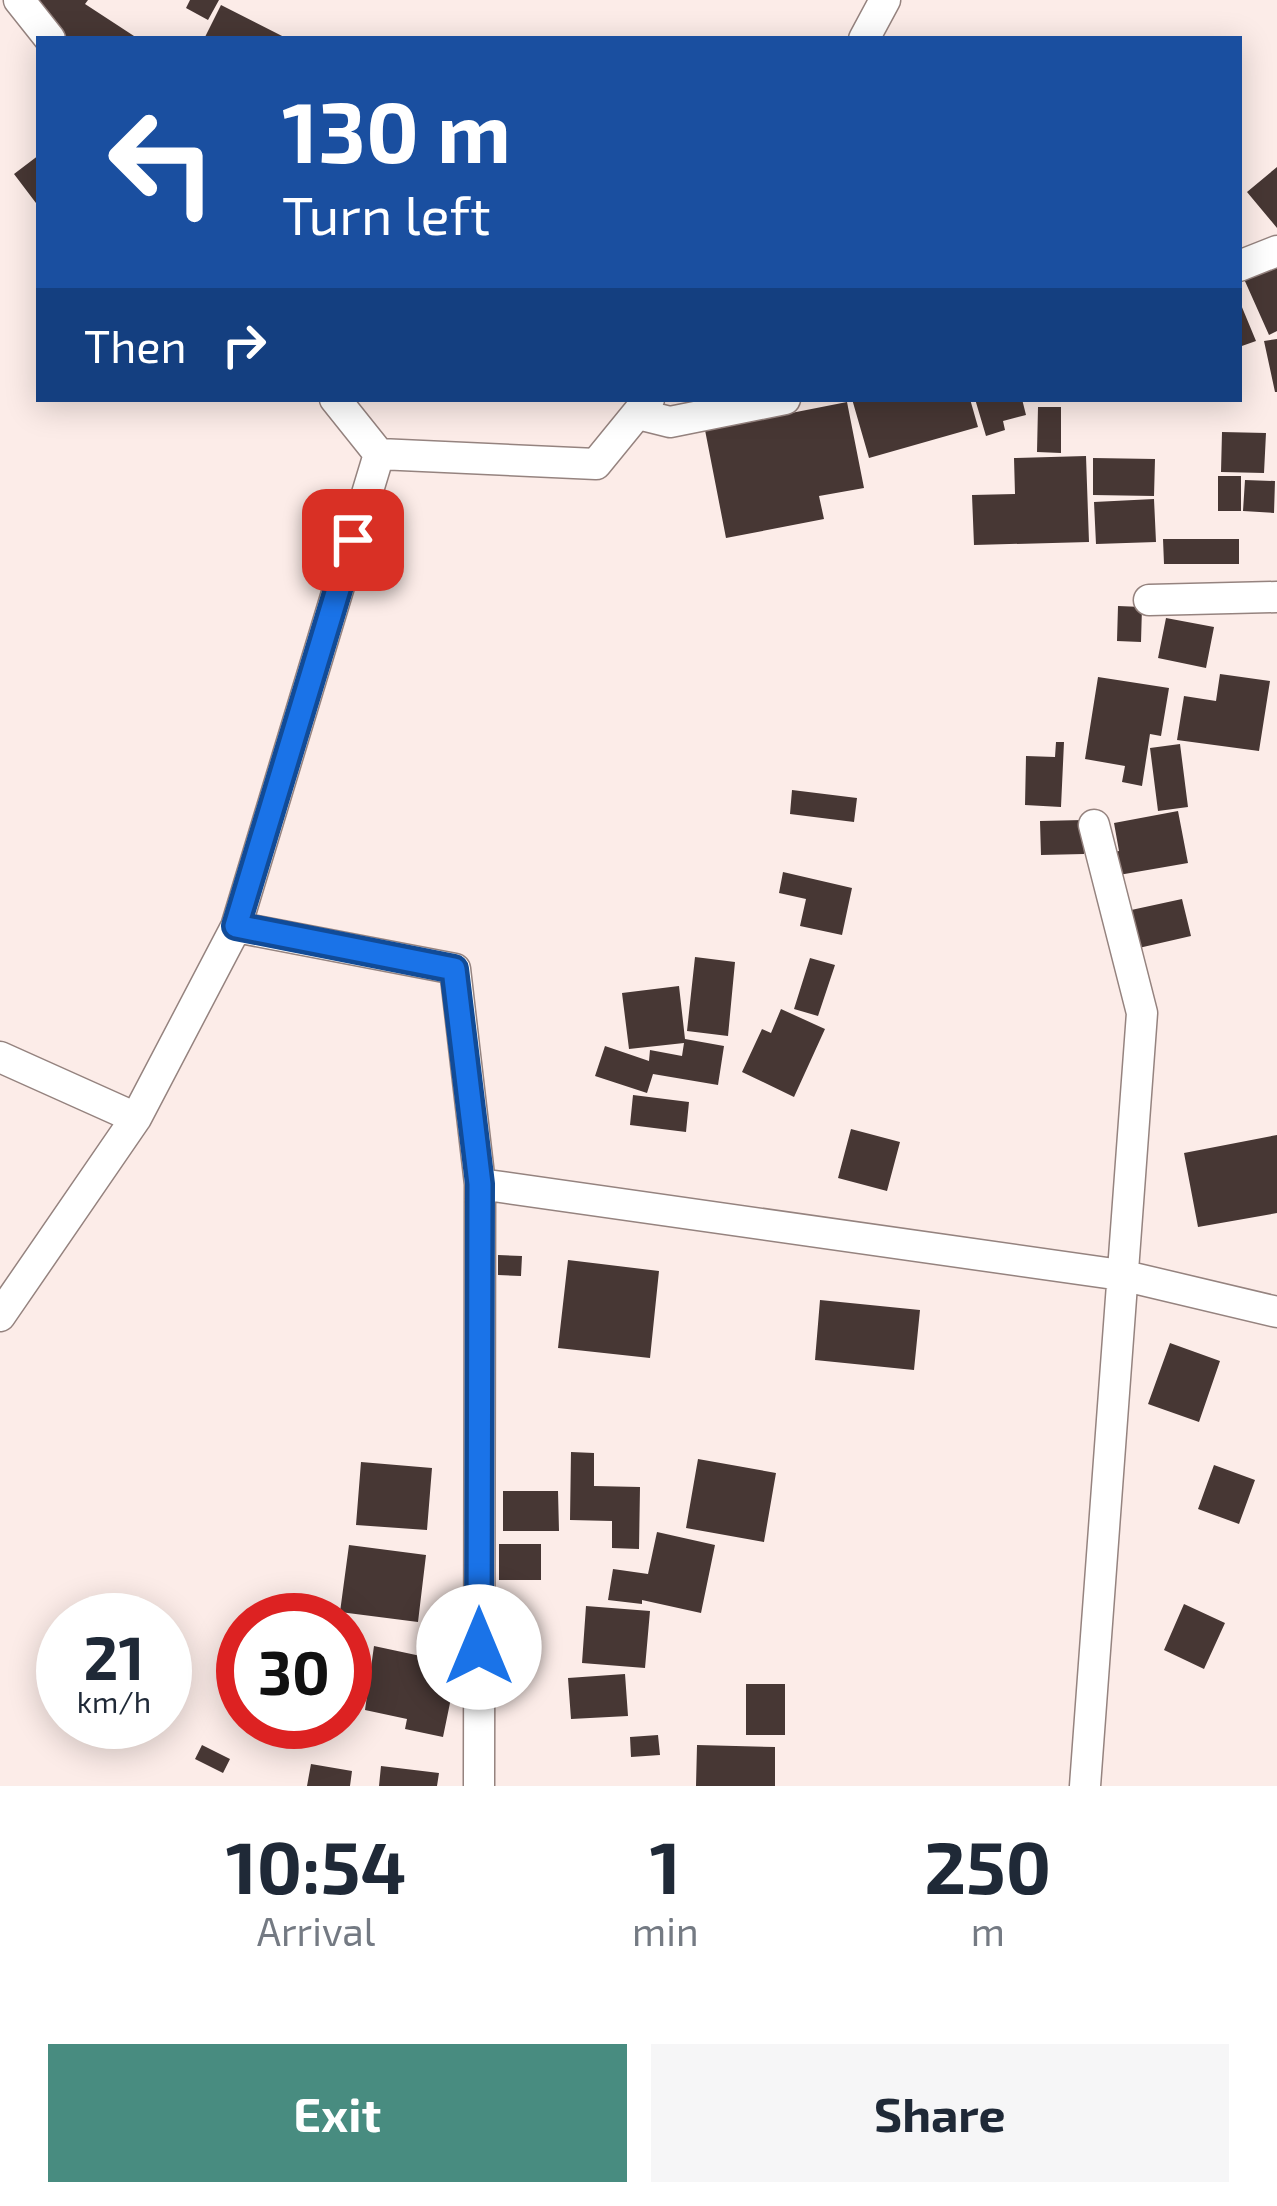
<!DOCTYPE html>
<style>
body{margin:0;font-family:"Exo 2",sans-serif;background:#f6f6f7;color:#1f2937;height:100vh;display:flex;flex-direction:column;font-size:45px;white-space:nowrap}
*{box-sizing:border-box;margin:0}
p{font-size:39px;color:#747a83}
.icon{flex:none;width:66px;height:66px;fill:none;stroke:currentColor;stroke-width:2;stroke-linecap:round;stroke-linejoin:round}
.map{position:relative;height:1786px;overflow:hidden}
.details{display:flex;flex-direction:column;background:#fff;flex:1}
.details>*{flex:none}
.guide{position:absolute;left:36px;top:36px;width:1206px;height:366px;border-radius:0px;box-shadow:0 6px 30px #0003;background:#1a4fa0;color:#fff;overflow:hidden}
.speed{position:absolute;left:36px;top:1593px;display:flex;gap:24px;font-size:60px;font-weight:700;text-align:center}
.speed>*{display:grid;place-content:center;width:156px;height:156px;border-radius:50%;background:#fff;box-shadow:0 6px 30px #0003;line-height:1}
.speed small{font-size:30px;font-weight:400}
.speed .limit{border:18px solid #d22;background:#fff;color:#111}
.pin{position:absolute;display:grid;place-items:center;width:102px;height:102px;color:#fff;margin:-51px;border-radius:24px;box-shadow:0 6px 18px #0006}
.me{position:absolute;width:132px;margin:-66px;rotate:0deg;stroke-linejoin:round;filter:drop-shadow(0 0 9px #0008)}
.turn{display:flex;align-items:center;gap:42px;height:252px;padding:0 48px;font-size:54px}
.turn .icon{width:156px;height:156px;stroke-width:2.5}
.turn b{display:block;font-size:84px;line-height:102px}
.then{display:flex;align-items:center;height:114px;padding:0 48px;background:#0003;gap:24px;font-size:45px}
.eta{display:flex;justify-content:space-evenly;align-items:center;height:204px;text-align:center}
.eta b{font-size:72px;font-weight:700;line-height:84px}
.button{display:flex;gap:24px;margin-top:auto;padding:24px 48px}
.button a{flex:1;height:138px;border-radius:0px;background:#488c80;color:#fff;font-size:48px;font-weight:700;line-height:138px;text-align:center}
.button a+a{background:#f6f6f7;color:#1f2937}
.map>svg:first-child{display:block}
.building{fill:#473734}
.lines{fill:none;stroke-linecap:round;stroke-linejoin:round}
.minor-casing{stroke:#95837f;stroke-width:33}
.minor{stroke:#fff;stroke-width:30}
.route-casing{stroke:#114b97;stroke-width:30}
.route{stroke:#1a73e8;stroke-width:21}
</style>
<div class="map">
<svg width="1277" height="1786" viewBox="0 0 1277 1786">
<rect width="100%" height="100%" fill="#fcece8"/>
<path class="building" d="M40,0h48l-3,4 49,32 -2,3h-78l-27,-18z
M190,0h29l-11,20 -22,-12z
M221,5l67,34h-84z
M39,155v52l-25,-33z
M1277,167v61l-30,-36z
M1277,264v67l-8,4 -25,-56z
M1239,300l17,41 -17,6z
M1277,339v53h-2l-11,-51z
M852,399h118l8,28 -109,31z
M975,399h47l4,16 -23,6 2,9 -19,6z
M847,402l17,86 -45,8 5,23 -98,19 -21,-108z
M1038,407h23v46l-24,-1z
M1222,432l44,1 -2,40 -43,-1z
M1086,456l3,86 -115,3 -2,-50 43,-1 -1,-36z
M1093,458l62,1 -1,37 -61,-1z
M1218,476h23v35h-23z
M1245,480l30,1 -1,32 -31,-2z
M1154,499l2,43 -60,2 -2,-42z
M1163,539h76v25h-75z
M1118,606l24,1 -1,35 -24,-1z
M1166,618l48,9 -8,41 -48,-10z
M1220,674l50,7 -11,70 -82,-11 7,-44 32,5z
M1098,677l71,11 -8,48 -11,-2 -8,52 -20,-4 3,-16 -40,-7z
M1056,742h8l-3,65 -36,-2 1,-49 29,1z
M1180,744l8,63 -30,4 -8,-63z
M792,790l65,8 -3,24 -64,-8z
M1178,811l10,52 -75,13 -5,-23 11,-2 -5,-28z
M1083,820l1,34 -43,1 -1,-34z
M783,872l69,16 -10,47 -42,-9 6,-27 -27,-6z
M1182,899l9,37 -61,14 -8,-38z
M695,957l40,5 -7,74 -41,-5z
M810,958l25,7 -17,51 -24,-7z
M679,986l6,53 39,7 -6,39 -65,-11 -6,19 -52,-17 10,-30 44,15 1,-11 32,6 2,-13 -55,6 -7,-56z
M781,1009l44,20 -31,68 -52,-25 20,-43 9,4z
M633,1095l56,7 -3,30 -56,-7z
M851,1129l49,13 -13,49 -49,-13z
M1277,1135v78l-79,14 -14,-74z
M498,1255l24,1 -1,20 -23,-1z
M568,1260l91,11 -9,87 -92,-10z
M820,1300l100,10 -6,60 -99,-10z
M1170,1343l50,18 -21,61 -51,-18z
M571,1452l23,1v33l46,1 -1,62 -27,-1v-27l-42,-1z
M698,1459l78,14 -12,69 -78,-14z
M361,1462l71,6 -5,62 -71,-5z
M1214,1465l41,15 -16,44 -41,-15z
M503,1491h55l1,40h-56z
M657,1532l58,13 -14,68 -59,-13v4l-34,-4 5,-31 35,5z
M499,1544h42v36h-42z
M349,1545l77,10 -8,67 -78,-10z
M1184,1604l41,19 -21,46 -40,-19z
M586,1606l64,5 -5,57 -63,-5z
M374,1646l84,18 -15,73 -38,-8 2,-10 -42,-9z
M625,1674l3,42 -57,3 -3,-41z
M746,1684h39v51h-39z
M658,1735l2,20 -29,2 -1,-20z
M202,1745l28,14 -7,14 -28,-14z
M697,1745l78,2v39h-79z
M311,1764l41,7 -2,15h-43z
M381,1766l58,7 -2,13h-58z"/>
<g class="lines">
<g class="minor-casing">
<path id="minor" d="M19,0l31,39
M864,39l21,-39
M1239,266l38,-15
M335,399l44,55 217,10 53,-65
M638,414l32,8 115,-23
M1149,600l128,-3
M236,927l219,42 25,215 -1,602
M0,1057l136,61
M480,1184l641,91 156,37
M0,1316l136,-198 100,-191 143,-473
M1085,1786l57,-773 -48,-188"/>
</g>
<use href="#minor" class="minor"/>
</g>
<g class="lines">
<g class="route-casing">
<path id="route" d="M353,540l-117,386 218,43 26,215 -1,463"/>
</g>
<use href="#route" class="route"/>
</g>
</svg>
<div class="speed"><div>21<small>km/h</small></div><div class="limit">30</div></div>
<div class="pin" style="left:353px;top:540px;background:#d93025"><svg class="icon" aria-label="arrive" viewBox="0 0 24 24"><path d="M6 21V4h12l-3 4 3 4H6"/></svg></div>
<svg class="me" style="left:479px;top:1647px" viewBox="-20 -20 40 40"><circle r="19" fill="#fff"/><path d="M0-13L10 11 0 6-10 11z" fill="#1a73e8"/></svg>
<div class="guide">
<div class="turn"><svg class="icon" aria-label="left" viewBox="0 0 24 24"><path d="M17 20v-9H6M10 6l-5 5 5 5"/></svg><div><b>130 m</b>Turn left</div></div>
<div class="then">Then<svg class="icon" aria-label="right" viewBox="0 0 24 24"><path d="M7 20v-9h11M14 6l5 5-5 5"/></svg></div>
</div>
</div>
<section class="details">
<div class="eta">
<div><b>10:54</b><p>Arrival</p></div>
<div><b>1</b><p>min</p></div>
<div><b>250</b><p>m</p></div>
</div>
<div class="button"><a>Exit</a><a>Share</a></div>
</section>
